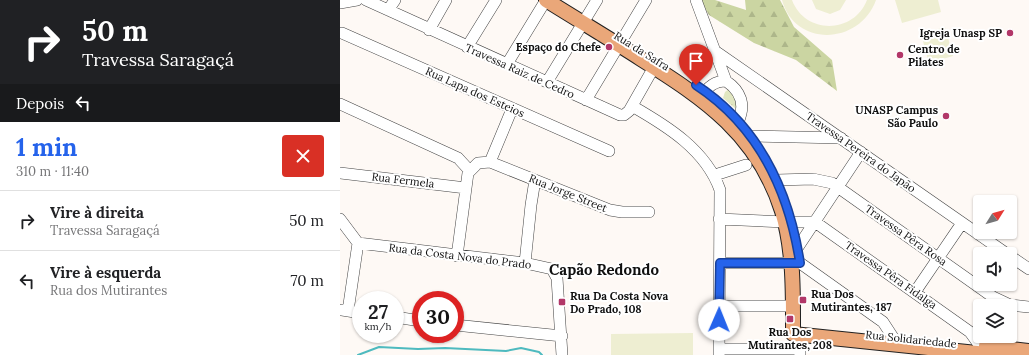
<!DOCTYPE html>
<html lang="pt">
<meta charset="utf-8">
<style>
body{margin:0;font-family:Lora,serif;background:#f6f6f6;color:#202124;height:100vh;display:flex;flex-direction:column;font-size:15px;white-space:nowrap}
*{box-sizing:border-box;margin:0}
p{font-size:13px;color:#757577}
.icon{flex:none;width:22px;height:22px;fill:none;stroke:currentColor;stroke-width:2;stroke-linecap:round;stroke-linejoin:round}
.map{position:relative;flex:1;overflow:hidden}
.side{display:flex;flex-direction:column;background:#fff;width:340px}
.side>*{flex:none}
.hud{background:#202124;color:#fff;overflow:hidden}
.needle{width:26px;rotate:53deg}
.fabs{position:absolute;left:633px;top:195px;display:grid;gap:8px}
.fabs a{display:grid;place-items:center;width:44px;height:44px;border-radius:4px;background:#fff;box-shadow:0 1px 3px #0004;font-size:20px}
.speed{position:absolute;left:12px;top:291px;display:flex;gap:8px;font-size:20px;font-weight:700;text-align:center}
.speed>*{display:grid;place-content:center;width:52px;height:52px;border-radius:50%;background:#fff;box-shadow:0 1px 3px #0004;line-height:1}
.speed small{font-size:10px;font-weight:400}
.speed .limit{border:6px solid #d22;background:#fff;color:#111}
.pin{position:absolute;display:grid;place-items:center;width:34px;height:34px;color:#fff;margin:-41px -17px;border-radius:50% 50% 50% 0;rotate:-45deg;box-shadow:0 0 4px #0007}
.pin .icon{rotate:45deg}
.me{position:absolute;width:44px;margin:-22px;rotate:1deg;stroke-linejoin:round;filter:drop-shadow(0 0 3px #0008)}
.turn{display:flex;align-items:center;gap:14px;height:84px;padding:0 16px;font-size:18px}
.turn .icon{width:52px;height:52px;stroke-width:2.5}
.turn b{display:block;font-size:28px;line-height:34px}
.then{display:flex;align-items:center;height:38px;padding:0 16px;background:#0003;gap:8px;font-size:15px}
.round{display:grid;place-items:center;flex:none;width:42px;height:42px;border-radius:4px;background:#f6f6f6}
.headline{display:flex;align-items:center;justify-content:space-between;height:68px;padding:0 16px}
h1{font-size:24px;font-weight:700;line-height:30px;color:#2563eb}
ul{padding:0;list-style:none}
li{display:flex;align-items:center;gap:12px;height:60px;padding:0 16px;border-top:1px solid #e0e0e0}
li div{flex:1}
li b{display:block;font-size:15px}
li em{font-style:normal}
main{display:flex;flex:1;min-height:0}
.map>svg:first-child{display:block}
.forest{fill:url(#forest-firs)}
.park{fill:url(#park-tufts)}
.pitch{fill:#eeeed2}
.lines{fill:none;stroke-linecap:round;stroke-linejoin:round}
.stream{stroke:#4ebabf;stroke-width:2}
.minor-casing{stroke:#434343;stroke-width:12}
.major-casing{stroke:#212121;stroke-width:16}
.minor{stroke:#fff;stroke-width:11}
.major{stroke:#eaa779;stroke-width:14}
.route-casing{stroke:#184099;stroke-width:10}
.route{stroke:#2563eb;stroke-width:7}
.poi-dot{fill:#b23768;stroke:#fff;stroke-width:1.5}
.labels{text-anchor:middle;stroke-width:4;stroke-linejoin:round;paint-order:stroke}
.poi-label{font-size:11px;font-weight:bold;fill:#101010;stroke:#fff;text-anchor:end}
.street-label{font-size:11px;fill:#101010;stroke:#fff}
.district-label{font-size:15px;font-weight:bold;fill:#101010;stroke:#fff}
</style>
<main>
<section class="side">
<div class="hud">
<div class="turn"><svg class="icon" aria-label="right" viewBox="0 0 24 24"><path d="M7 20v-9h11M14 6l5 5-5 5"/></svg><div><b>50 m</b>Travessa Saragaçá</div></div>
<div class="then">Depois<svg class="icon" aria-label="left" viewBox="0 0 24 24"><path d="M17 20v-9H6M10 6l-5 5 5 5"/></svg></div>
</div>
<div class="headline"><div><h1>1 min</h1><p>310 m · 11:40</p></div><a class="round" style="background:#d93025;color:#fff"><svg class="icon" aria-label="close" viewBox="0 0 24 24"><path d="M6 6l12 12M18 6L6 18"/></svg></a></div>
<ul>
<li><svg class="icon" aria-label="right" viewBox="0 0 24 24"><path d="M7 20v-9h11M14 6l5 5-5 5"/></svg><div><b>Vire à direita</b><p>Travessa Saragaçá</p></div><em>50 m</em></li>
<li><svg class="icon" aria-label="left" viewBox="0 0 24 24"><path d="M17 20v-9H6M10 6l-5 5 5 5"/></svg><div><b>Vire à esquerda</b><p>Rua dos Mutirantes</p></div><em>70 m</em></li>
</ul>
</section>
<div class="map">
<svg width="689" height="355" viewBox="0 0 689 355">
<defs>
<pattern id="forest-firs" width="22" height="20" patternUnits="userSpaceOnUse"><rect width="22" height="20" fill="#cbd5a2"/><path d="M5 1l3.5 6h-7zM16 11l3.5 6h-7z" fill="#adb68a"/></pattern>
<pattern id="park-tufts" width="24" height="20" patternUnits="userSpaceOnUse"><rect width="24" height="20" fill="#e1e6c1"/><path d="M3 7l-1-3M5 7V3M7 7l1-3M15 17l-1-3M17 17v-4M19 17l1-3" fill="none" stroke="#c0c4a5"/></pattern>
</defs>
<rect width="100%" height="100%" fill="#fef9f5"/>
<path class="forest" d="M360,0h15l31,10 -1,-10h35l14,27 38,33 5,31 -41,-31 -42,-17 -45,-28z"/>
<path class="park" d="M389,89l7,11v9l-13,-11 2,-6z"/>
<path class="pitch" d="M442,0h10c13,35 62,34 75,0h9c-16,45 -81,48 -94,0z
M472,0h34l-6,10 -10,4 -14,-5z
M555,0h43l3,12 -39,11z
M605,27l8,29 -24,7 -8,-29z
M353,333v22h-82v-21z"/>
<g class="lines">
<path class="stream" d="M18,355l21,-8 39,2 27,-1 61,3 15,-3 18,4 3,3"/>
<g class="minor-casing">
<path id="minor" d="M26,0l254,115h4l5,-4 25,-44
M356,0l30,81
M0,3l17,-3
M48,10l7,-10
M89,30l17,-30
M2,33l267,118
M127,47l29,-47
M375,51l292,203
M167,64l39,-64
M207,82l50,-82
M361,98c6,-11 13,-17 25,-17 15,10 20,24 12,41
M246,100l60,-100
M0,104l118,54 11,12
M292,106c35,20 74,44 88,84l-1,165
M411,136l90,2
M150,162l120,48 12,2h27
M0,173l126,15
M375,175l31,-10
M437,180l36,-1 19,4 161,114 17,8 19,2
M0,219l18,24 167,20 27,6 5,9 5,77
M379,219l66,3
M453,222h22l155,110 10,14
M458,247l63,-95
M117,256l11,-83 10,-10 12,-1 22,-53
M670,256l19,13
M185,263l6,-58 4,-25
M380,263h80l83,59 15,23
M575,292l47,-69
M379,306h74
M2,310l19,3
M8,311l10,-68
M55,317l26,4
M115,325l107,11
M379,349h74
M460,355v-20"/>
</g>
<g class="major-casing">
<path id="major" d="M206,0c32,20 64,39 95,59 64,40 117,76 141,152 12,40 11,82 11,123l203,21
M646,346l43,5"/>
</g>
<use href="#minor" class="minor"/>
<use href="#major" class="major"/>
</g>
<g class="lines">
<g class="route-casing">
<path id="route" d="M356,85c64,42 93,106 104,178h-80l-1,57"/>
</g>
<use href="#route" class="route"/>
</g>
<g class="poi-dot">
<circle cx="670" cy="33" r="4"/>
<circle cx="269" cy="47" r="4"/>
<circle cx="560" cy="55" r="4"/>
<circle cx="606" cy="116" r="4"/>
<rect x="459" y="296" width="8" height="8" rx="2"/>
<rect x="218" y="298" width="8" height="8" rx="2"/>
<rect x="446" y="315" width="8" height="8" rx="2"/>
</g>
<g class="labels">
<g class="poi-label">
<text x="662" y="37">Igreja Unasp SP</text>
<text x="261" y="51">Espaço do Chefe</text>
<text x="568" y="53" text-anchor="start">Centro de<tspan x="568" dy="13">Pilates</tspan></text>
<text x="598" y="114">UNASP Campus<tspan x="598" dy="13">São Paulo</tspan></text>
<text x="471" y="298" text-anchor="start">Rua Dos<tspan x="471" dy="13">Mutirantes, 187</tspan></text>
<text x="230" y="300" text-anchor="start">Rua Da Costa Nova<tspan x="230" dy="13">Do Prado, 108</tspan></text>
<text x="450" y="336" text-anchor="middle">Rua Dos<tspan x="450" dy="13">Mutirantes, 208</tspan></text>
</g>
<g class="street-label">
<text transform="translate(302 51) rotate(32)" y="4">Rua da Safra</text>
<text transform="translate(180 71) rotate(24)" y="4">Travessa Raiz de Cedro</text>
<text transform="translate(135 92) rotate(24)" y="4">Rua Lapa dos Esteios</text>
<text transform="translate(521 152) rotate(35)" y="4">Travessa Pereira do Japão</text>
<text transform="translate(63 180) rotate(7)" y="4">Rua Fermela</text>
<text transform="translate(228 193) rotate(22)" y="4">Rua Jorge Street</text>
<text transform="translate(566 235) rotate(35)" y="4">Travessa Pêra Rosa</text>
<text transform="translate(120 256) rotate(7)" y="4">Rua da Costa Nova do Prado</text>
<text transform="translate(551 275) rotate(35)" y="4">Travessa Pêra Fidalga</text>
<text transform="translate(571 339) rotate(6)" y="4">Rua Solidariedade</text>
</g>
<g class="district-label">
<text x="264" y="275">Capão Redondo</text>
</g>
</g>
</svg>
<div class="fabs">
<a><svg class="needle" viewBox="-14 -14 28 28"><path d="M0-13l5 13h-10z" fill="#e53935"/><path d="M0 13l5-13h-10z" fill="#757577"/></svg></a>
<a><svg class="icon" aria-label="sound" viewBox="0 0 24 24"><path d="M4 9h4l5-4v14l-5-4H4zM17 9q2 3 0 6"/></svg></a>
<a><svg class="icon" aria-label="layers" viewBox="0 0 24 24"><path d="M12 4l9 5-9 5-9-5zM3 14l9 5 9-5"/></svg></a>
</div>
<div class="speed"><div>27<small>km/h</small></div><div class="limit">30</div></div>
<div class="pin" style="left:356px;top:85px;background:#d93025"><svg class="icon" aria-label="arrive" viewBox="0 0 24 24"><path d="M6 21V4h12l-3 4 3 4H6"/></svg></div>
<svg class="me" style="left:379px;top:320px" viewBox="-20 -20 40 40"><circle r="19" fill="#fff"/><path d="M0-13L10 11 0 6-10 11z" fill="#2563eb"/></svg>
</div>
</main>
